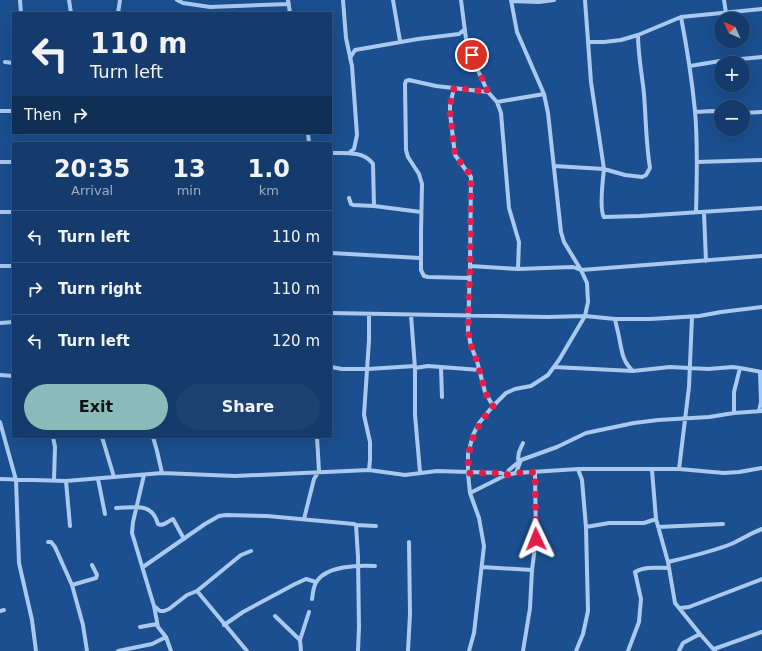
<!DOCTYPE html>
<meta charset="utf-8">
<style>
body{margin:0;font-family:"DejaVu Sans",sans-serif;background:#1d4271;color:#f1f3f6;height:100vh;display:flex;flex-direction:column;font-size:15px;white-space:nowrap}
*{box-sizing:border-box;margin:0}
p{font-size:13px;color:#9dadc1}
.icon{flex:none;width:22px;height:22px;fill:none;stroke:currentColor;stroke-width:2;stroke-linecap:round;stroke-linejoin:round}
.map{position:relative;flex:1;overflow:hidden}
.sheet{position:absolute;left:12px;top:142px;width:320px;height:296px;display:flex;flex-direction:column;background:#143b6b;border-radius:0px;box-shadow:0 4px 16px #0002,0 0 0 1px #33557e}
.sheet>*{flex:none}
.top-card{position:absolute;left:12px;top:12px;width:320px;height:122px;border-radius:0px;box-shadow:0 4px 16px #0002,0 0 0 1px #33557e;background:#143b6b;color:#f1f3f6;overflow:hidden}
.needle{width:26px;rotate:314deg}
.fabs{position:absolute;left:714px;top:12px;display:grid;gap:8px}
.fabs a{display:grid;place-items:center;width:36px;height:36px;border-radius:50%;background:#143b6b;box-shadow:0 4px 16px #0002,0 0 0 1px #33557e;font-size:20px}
.pin{position:absolute;display:grid;place-items:center;width:34px;height:34px;color:#fff;margin:-17px;border:2px solid #fff;border-radius:50%;box-shadow:0 1px 4px #0007}
.me{position:absolute;width:44px;margin:-22px;rotate:358deg;stroke-linejoin:round;filter:drop-shadow(0 0 3px #0008)}
.turn{display:flex;align-items:center;gap:14px;height:84px;padding:0 12px;font-size:18px}
.turn .icon{width:52px;height:52px;stroke-width:2.5}
.turn b{display:block;font-size:28px;line-height:34px}
.then{display:flex;align-items:center;height:38px;padding:0 12px;background:#0003;gap:8px;font-size:15px}
.eta{display:flex;justify-content:space-evenly;align-items:center;height:68px;text-align:center}
.eta b{font-size:24px;font-weight:600;line-height:28px}
.action{display:flex;gap:8px;margin-top:auto;padding:8px 12px}
.action a{flex:1;height:46px;border-radius:24px;background:#8bbbb9;color:#111;font-size:16px;font-weight:600;line-height:46px;text-align:center}
.action a+a{background:#1d4271;color:#f1f3f6}
ul{padding:0;list-style:none}
li{display:flex;align-items:center;gap:12px;height:52px;padding:0 12px;border-top:1px solid #33557e}
li div{flex:1}
li b{display:block;font-size:15px}
li em{font-style:normal}
.map>svg:first-child{display:block}
.lines{fill:none;stroke-linecap:round;stroke-linejoin:round}
.minor{stroke:#a9c9ee;stroke-width:4}
.route{stroke:#e11d48;stroke-width:7;stroke-dasharray:0 12.6}
</style>
<div class="map">
<svg width="762" height="651" viewBox="0 0 762 651">
<rect width="100%" height="100%" fill="#1b4f8f"/>
<g class="lines">
<path class="minor" d="M20,0l1,13
M69,0l2,13
M177,0l6,3 27,4 79,-3
M288,0l2,13
M343,0l3,38 6,28 5,69 -3,14 -4,3
M393,0l7,41
M461,0l5,39 7,21 15,32 9,10 4,11 8,95 10,34 -1,27
M585,0l6,82 13,87c-1,9 -5,41 0,48l36,-1 122,-8
M724,0l2,13
M511,1l28,1 15,-2
M74,13h13
M118,13l2,-13
M681,17c6,31 11,63 14,94 3,33 2,67 1,101
M589,42h15l17,-2 17,-5 43,-18 81,-8
M350,58l5,-8 63,-11 41,-5 6,-5
M5,62l8,1
M690,66l30,-5 42,-4
M454,88l-4,17v8l5,42 16,22 -1,89 -2,65 3,15 6,15 8,31 8,14
M497,102l47,-8
M0,111h13
M695,112l17,-1 9,1
M743,113l19,-1
M308,133l1,10
M331,153c14,0 33,-2 42,11l1,42
M0,162h13
M697,162l65,-2
M554,166l50,3 21,6 17,2 4,-2 4,-7c-4,-24 -4,-49 -6,-74 -2,-20 -6,-39 -6,-59
M349,198l2,6 2,1 21,1 47,6
M0,212h13
M704,213l2,48
M331,253l89,5
M0,266h13
M470,266l48,3 55,-2 8,3 181,-14
M469,278l-41,-1 -4,-1 -3,-6v-38l1,-48 -3,-10 -11,-17 -2,-7 -1,-66 1,-3 3,-1 27,6 52,6
M331,313l217,4 37,-1 30,3h36l48,-3 22,-4 41,-5
M411,315l4,53v47l5,57
M615,319c1,6 3,12 4,18 3,14 3,24 14,34l37,-4 38,2 25,-2 7,1 -6,24v21
M0,323l13,-1
M331,367l11,2h26l47,-3
M554,367l79,4
M415,368l13,-2 52,4
M441,368l1,29
M740,368l22,4
M0,375l13,1
M759,411l2,-9 -1,-30
M0,422l16,58 3,83 13,57 4,31
M53,437l2,10 -1,33
M102,437l12,40
M153,437l4,14 5,22
M679,469l10,-82 3,-70
M369,470l1,-10v-18l-6,-27 5,-75v-25
M652,470l4,49 12,43 7,41 25,31 15,17
M516,473l5,-13 -3,-1 1,-7 4,-9
M144,475l-11,47 -1,11 22,73 4,21 8,10 5,14
M0,479l66,2 96,-8 73,3 134,-6 36,5 32,-4 64,2 5,2 10,-2 62,-4h101l45,4 15,-1 23,-4
M98,479l7,35
M66,481l4,45
M470,493l36,-18 3,-5 12,-10 36,-13 29,-14 48,-10 24,-3 51,-3 25,-4 28,-2
M116,508c19,0 36,-6 42,16 5,3 10,-3 15,-5l11,20
M304,519l10,-40 5,-8 -2,-34
M356,525l20,1
M586,527l23,-4h35l12,-4
M658,527l65,-3
M48,542h3l4,5 17,38 11,40 4,26
M668,562c21,-5 43,-10 63,-18 11,-5 20,-11 31,-15
M143,567l62,-43 14,-8 7,-1 41,1 87,8 2,1 2,32 1,70 -1,24
M482,567l50,3
M72,585l24,-7 1,-3 -5,-10
M197,591l50,60
M312,599c1,-5 1,-13 5,-18 10,-15 41,-16 58,-15
M154,606l6,5h4l5,-2 18,-14 10,-4 44,-36 10,-4
M680,608l9,-1 73,-28
M0,611l4,-1
M275,616l25,24
M224,625l19,-13 52,-28 11,-5 10,3
M140,627l17,-3
M714,649l48,-17
M118,651l34,-7 14,-7
M301,651l-1,-11 9,-28
M408,651l2,-37 -1,-72
M469,651l5,-18 10,-87 -5,-28 -9,-25 -2,-20v-19l5,-19 6,-12 14,-17 13,-13 9,-4 16,-3 17,-11 11,-15 26,-44 3,-14 -1,-19 -6,-13 -17,-28 -3,-10 -13,-119 -4,-19 -27,-62 -6,-32
M523,651l7,-43 2,-38 4,-31 -1,-67
M576,651l7,-17 5,-23 -2,-84 -4,-47 -4,-11
M628,651l11,-29 2,-23 -6,-27c10,-6 23,-4 34,-4
M679,651l4,-8 17,-9"/>
</g>
<g class="lines">
<path class="route" d="M472,55l16,37 -34,-4 -4,17v8l5,42 16,21 -1,90 -2,65 3,15 6,15 8,31 8,14c-19,24 -25,36 -25,67h33l5,2 10,-2 19,-1 1,67"/>
</g>
</svg>
<div class="fabs">
<a><svg class="needle" viewBox="-14 -14 28 28"><path d="M0-13l5 13h-10z" fill="#e53935"/><path d="M0 13l5-13h-10z" fill="#9dadc1"/></svg></a>
<a>+</a>
<a>−</a>
</div>
<div class="pin" style="left:472px;top:55px;background:#d93025"><svg class="icon" aria-label="arrive" viewBox="0 0 24 24"><path d="M6 21V4h12l-3 4 3 4H6"/></svg></div>
<svg class="me" style="left:536px;top:539px" viewBox="-20 -20 40 40"><path d="M0-17L14 15 0 8-14 15z" fill="#e11d48" stroke="#fff" stroke-width="4"/></svg>
<div class="top-card">
<div class="turn"><svg class="icon" aria-label="left" viewBox="0 0 24 24"><path d="M17 20v-9H6M10 6l-5 5 5 5"/></svg><div><b>110 m</b>Turn left</div></div>
<div class="then">Then<svg class="icon" aria-label="right" viewBox="0 0 24 24"><path d="M7 20v-9h11M14 6l5 5-5 5"/></svg></div>
</div>
<section class="sheet">
<div class="eta">
<div><b>20:35</b><p>Arrival</p></div>
<div><b>13</b><p>min</p></div>
<div><b>1.0</b><p>km</p></div>
</div>
<ul>
<li><svg class="icon" aria-label="left" viewBox="0 0 24 24"><path d="M17 20v-9H6M10 6l-5 5 5 5"/></svg><div><b>Turn left</b></div><em>110 m</em></li>
<li><svg class="icon" aria-label="right" viewBox="0 0 24 24"><path d="M7 20v-9h11M14 6l5 5-5 5"/></svg><div><b>Turn right</b></div><em>110 m</em></li>
<li><svg class="icon" aria-label="left" viewBox="0 0 24 24"><path d="M17 20v-9H6M10 6l-5 5 5 5"/></svg><div><b>Turn left</b></div><em>120 m</em></li>
</ul>
<div class="action"><a>Exit</a><a>Share</a></div>
</section>
</div>
